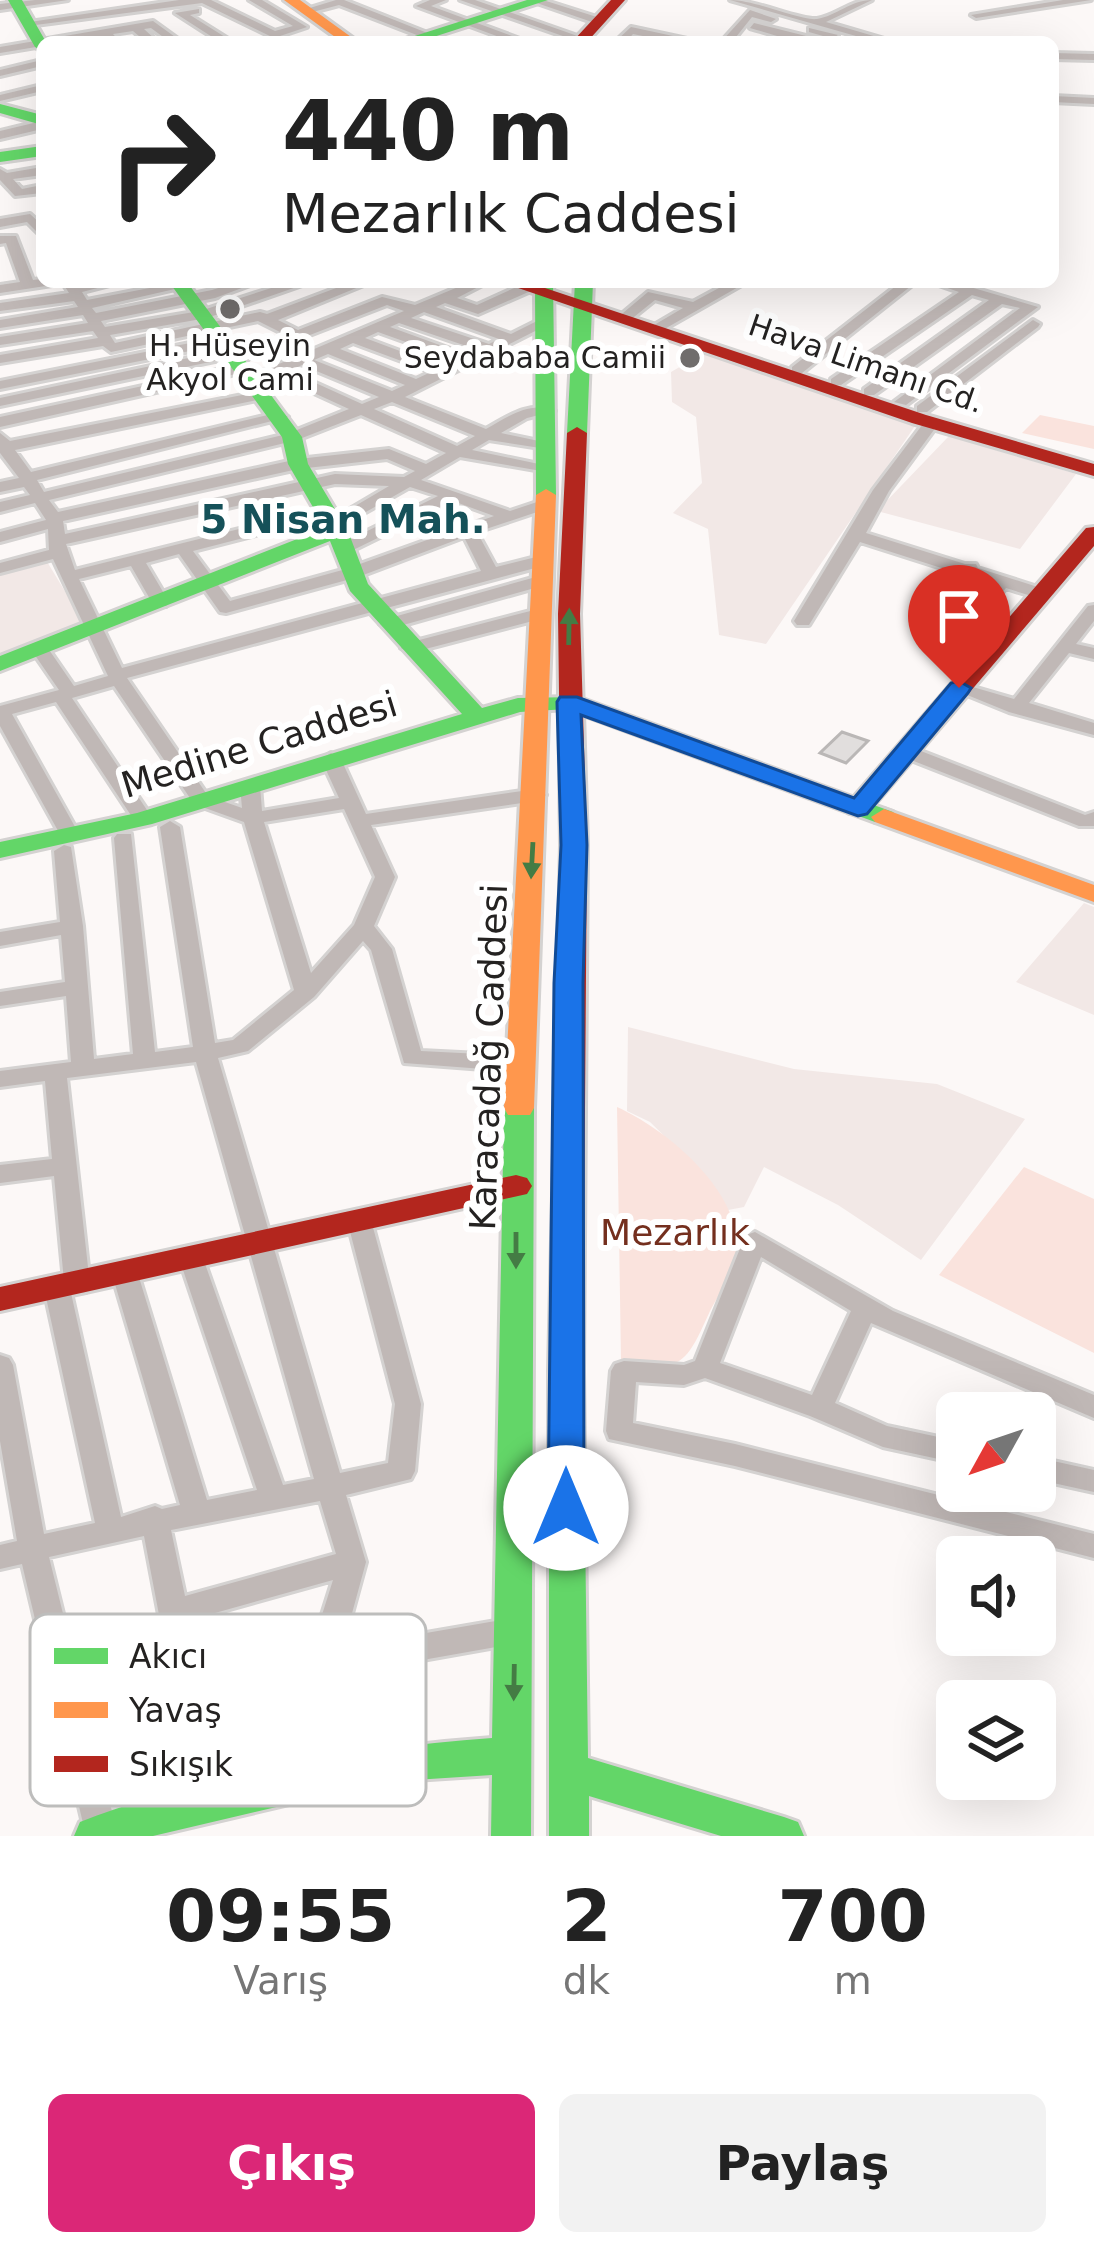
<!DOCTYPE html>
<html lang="tr">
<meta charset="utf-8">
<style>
body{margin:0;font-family:"DejaVu Sans",sans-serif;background:#f2f2f2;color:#222;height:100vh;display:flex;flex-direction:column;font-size:45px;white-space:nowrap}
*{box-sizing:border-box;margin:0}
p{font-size:39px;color:#767676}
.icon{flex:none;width:66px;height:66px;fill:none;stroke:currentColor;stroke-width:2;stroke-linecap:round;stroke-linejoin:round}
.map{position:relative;height:1836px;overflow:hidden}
.details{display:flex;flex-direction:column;background:#fff;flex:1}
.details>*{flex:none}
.top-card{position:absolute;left:36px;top:36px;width:1023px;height:252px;border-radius:18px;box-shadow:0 12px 48px #0002;background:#fff;color:#222;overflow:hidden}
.needle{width:78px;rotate:230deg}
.tools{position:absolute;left:936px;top:1392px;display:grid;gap:24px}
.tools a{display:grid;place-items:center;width:120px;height:120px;border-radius:18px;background:#fff;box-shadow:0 12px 48px #0002;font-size:60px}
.pin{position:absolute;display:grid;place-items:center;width:102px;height:102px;color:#fff;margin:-123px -51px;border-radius:50% 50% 50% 0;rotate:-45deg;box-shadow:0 0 12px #0007}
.pin .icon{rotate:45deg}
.me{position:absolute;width:132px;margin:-66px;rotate:0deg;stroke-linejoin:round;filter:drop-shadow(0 0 9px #0008)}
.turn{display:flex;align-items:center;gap:42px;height:252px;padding:0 48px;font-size:54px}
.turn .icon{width:156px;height:156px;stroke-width:2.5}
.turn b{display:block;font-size:84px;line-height:102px}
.eta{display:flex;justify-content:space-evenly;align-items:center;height:204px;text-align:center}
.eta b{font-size:72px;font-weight:800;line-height:84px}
.cta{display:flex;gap:24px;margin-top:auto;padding:24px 48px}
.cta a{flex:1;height:138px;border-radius:18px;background:#db2777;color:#fff;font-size:48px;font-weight:800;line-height:138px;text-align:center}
.cta a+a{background:#f2f2f2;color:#222}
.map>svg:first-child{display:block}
.built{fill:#f2e8e6}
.green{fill:#fae3dd}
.building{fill:#e1dedd;stroke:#bab7b6;stroke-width:3}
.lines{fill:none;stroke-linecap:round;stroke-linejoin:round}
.street-casing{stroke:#d4d2d1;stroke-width:6}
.fast-casing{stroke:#d4d2d1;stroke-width:6}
.slow-casing{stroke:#d4d2d1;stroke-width:6}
.jam-casing{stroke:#d4d2d1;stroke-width:6}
.street{fill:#c0b8b6;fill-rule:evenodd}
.fast{fill:#63d668;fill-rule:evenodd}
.slow{fill:#ff974d;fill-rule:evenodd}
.jam{fill:#b3261e;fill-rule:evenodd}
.oneway{fill:#447c44}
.route{fill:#1a73e8;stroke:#114b97;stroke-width:3}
.poi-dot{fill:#706d6c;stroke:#fff;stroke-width:4.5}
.labels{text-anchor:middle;stroke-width:12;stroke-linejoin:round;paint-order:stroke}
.far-poi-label{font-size:30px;fill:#242221;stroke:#fff}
.far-street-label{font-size:30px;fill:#242221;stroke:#fff}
.street-label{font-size:36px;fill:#242221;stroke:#fff}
.park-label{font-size:36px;fill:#742f1e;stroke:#fff}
.far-district-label{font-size:39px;font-weight:bold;fill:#155159;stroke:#fff}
.key{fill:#fff;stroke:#bdbdbc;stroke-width:3}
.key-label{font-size:33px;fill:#242221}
</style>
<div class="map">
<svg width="1094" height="1836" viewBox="0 0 1094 1836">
<rect width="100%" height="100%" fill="#fcf8f7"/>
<path class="built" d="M704,353l213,70 -151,221 -47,-9 -11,-106 -35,-16 29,-30 -6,-66 -24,-15 -1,-30z
M949,436l127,38 -56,75 -143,-38z
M46,560l37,61 -83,33v-82z
M1084,903l10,4v108l-78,-33z
M628,1027l166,42 143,15 88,35 -104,141 -83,-55 -74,-38 -20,40 -16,3 -21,-32 -57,-56 -23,-11z"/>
<path class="green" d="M1040,415l54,11v23l-72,-16z
M617,1107c49,22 125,84 120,145 -1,18 -19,43 -27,59 -25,55 -28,62 -89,49z
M1024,1167l70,32v154l-155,-78z"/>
<path class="building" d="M842,732l26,9 -22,22 -26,-10z"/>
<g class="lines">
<g class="street-casing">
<path id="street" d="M35,0h33l-68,10v-6z
M179,0h32l64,31 18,-5 -44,-26h13l45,27 -33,11 -72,-35 -174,23 -5,-3z
M336,0h8l106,42h-15l-96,-37 -34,9 -5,-3z
M430,0h16l-15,6 97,36h-15l-97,-36z
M460,0h15l111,39 -9,2z
M543,0l57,18 1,2 -9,2 -61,-21z
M730,0c26,0 70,21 87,19 19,-3 34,-19 55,-19l-46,22 68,20h-17z
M1063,0h28l-115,18 -5,-3z
M199,9v4l-9,2 43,27h-13l-45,-29z
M750,10l26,9 -5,3 -19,-5 -20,25h-11z
M153,21l29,21h-12l-19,-14 -7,1 14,13h-12l-13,-11 -20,3 7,8h-11l-6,-6 -61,6v4l-42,7v-6z
M754,23l64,16 5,-3 -14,-4v-4l29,7c-23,17 -61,0 -88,-7z
M631,27l56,12 5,3h-20l-39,-8 -7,8h-11z
M1053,53l41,1v6l-41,-1z
M42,60v6l-42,10v-6z
M42,85v6l-42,10v-6z
M1053,96l41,2v6l-41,-2z
M42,121v8l-42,10v-8z
M42,167v8l-29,4 9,10 20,-4v8l-27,3 -15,-16v-11l7,4z
M30,214l12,11v12l-15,-15 -27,5v-8z
M0,236h16l17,44 9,-1v3h12l-2,3 -52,8v-8l20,-3 -14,-39 -6,1z
M62,282h14l2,3 43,-3 -39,10 5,8 94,-18 7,4 -96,22 4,5 116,-23 26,-8h20l-43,16 -114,23 4,6 95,-16 90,-29h21l-104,36 -97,17 5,8 145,-31 7,2 85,-32h19l-93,38 20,10 84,-33 33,8 55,-23h18l-31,16 20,7 46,-21h10v6l-55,24 -33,-11 -9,4 75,27 28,-14 12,3 -146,74 81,32c21,-12 45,-29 69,-18l-28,7 -26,15 52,11v6l-64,-10 -17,10 81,17v6l-93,-16 -39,23 89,31 36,-12 6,2v6l-75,25 19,35 48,-12 6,1v8l-423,114 81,118 34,12 -2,-22 10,-6 10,6 2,25 77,-13 -18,-39 10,-6 10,6 25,55 170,-25 10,6 -10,6 -165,24 24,52 -21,49 18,23 29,102 101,5 8,3 3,5 -3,5 -8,3 -118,-9 -33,-113 -8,-9 -49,56 -66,54 -30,7 122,415 48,-10 7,-59 -48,-184 3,-6 9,-3 9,3 3,6 50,184 -6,67 -4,8 -65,16 20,67 -18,66 3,18 162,-28 10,4 5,9 -5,9 -10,4 -158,28 17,98 -4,10 -11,4 -11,-4 -4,-10 -21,-126 -120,33 26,127 -5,10 -11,5 -11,-5 -5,-10 -51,-268 -95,21 69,279h-32l-64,-272 -22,5v-24l17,-4 -17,-100v-86l9,3 4,7 31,169 51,-11 -51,-235 4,-7h16l-10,-105 -54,7v-18l52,-6 -7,-78 -45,6v-16l71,-9 -5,-66 -66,10v-14l65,-10 -4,-47 -61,11v-14l60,-10 -6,-71 10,-6 7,2 12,79 11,133 39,-5 -19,-216 3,-4h14l24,218 38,-5 -33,-220 10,-6 10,6 35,216 18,-3 61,-50 -50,-168 -50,-18 -80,-118 -42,12 81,121 -3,4h-14l-80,-121 -44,12 67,120 -10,6 -7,-2 -62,-112v-20l59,-16 -29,-42 3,-4h12l29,42 34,-10 -55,-117 -53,14v-10l49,-13 -1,-21 -48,13v-10l46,-12 -11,-17 -35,9v-10l30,-7 -6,-8 -24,5v-10l19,-4 -19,-25v-20l10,8 252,-50 7,4 -7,4 -247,51 16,22 249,-60 8,5 -251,63 7,12 243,-58 62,-25 -72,-33 -29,7v-6l156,-66 -17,-6 -152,59 -5,-1 -1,-5 -229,48v-8l231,-49 7,5 48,-19 -28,-14 -147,31 -8,-6 -103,17v-8l98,-17 -5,-7 -93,14v-8l88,-14 -5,-8 -83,13v-8l78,-13 -4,-6 -74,10v-8l69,-10zM424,312l75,27 -10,5 -78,-26zM399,323l79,27 -11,5 -77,-28zM378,332l78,28 -13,7 -78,-29zM353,343l78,29 -15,7 -76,-30zM328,354l77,31 -13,6 -78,-31zM302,365l77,32 -17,7 -73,-33zM392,402l83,34 -18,10 -83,-37zM361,415l85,38 -20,11 -37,-15 -91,10 -240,53 -9,-12 248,-60zM387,459l28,12 -11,6 -69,-3 -270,60 -2,-13 235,-52zM335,484l54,2 -61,36v6l6,2 76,-43 28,9 -101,50v8l6,1 110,-54 41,15 -148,53 -116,32 -37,-50 140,-36v-6l-6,-2 -252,63 -9,-26zM464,537l17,34 -359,97 -43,-89 52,-13 23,40h12l3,-4 -23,-39 33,-9 41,58 6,1 132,-36zM344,809l31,68 -21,48 -43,48 -47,-151zM196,1062l118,417 -31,6 -80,-227 -3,-7 -9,-2 -9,2 -3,7 78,232 -50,10 -69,-226 -4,-7 -9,-2 -9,2 -4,7 68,231 -18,4 -7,-3 -34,11 -50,-224 15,-1 4,-7 -23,-207zM320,1501l16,53 -151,42 -14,-66zM333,1580l-12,38 -125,34 -6,-32z
M730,282h17l-86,49 -12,-3 34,-20 -28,-8 -26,21 -12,-3 31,-26 45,10z
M901,282h15l-114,91h-10v-6z
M930,282h23l85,25 -132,98 -12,-3 126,-94 -18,-4 -128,91h-10v-6l125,-89 -17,-5 -131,90h-10v-6l128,-87z
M1033,320l7,4 -2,3 -111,85h-10v-6z
M205,340l7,4 -2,3 -210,42v-8z
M244,364l5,1v6l-249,56v-10z
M931,418l8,5 -50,68 -23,42 99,31h11l2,4 69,22 3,4 -9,5 -35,-11 -42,48 32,13v8h-12l-68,-31 41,-53 -97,-31 -51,83h-12l-3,-4 79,-131 53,-70zM972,577l19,7 -41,46 -14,-6z
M543,575l6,1v8l-160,45 -9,-5 3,-4z
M1094,605v16l-18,23 18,4v11l-25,-6 -40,50 65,20v12l-85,-23 -59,-24 9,-5 55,16 74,-93z
M542,608l9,5 -3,4 -138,36 -9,-5 3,-4z
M908,746l177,69 9,-3v14h-15l-178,-70 -3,-4 3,-4z
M755,1232l138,79 201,84v23l-223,-95 -36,80 52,23 70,15v22l-74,-16 -73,-31 -105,-38 -21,7 -48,-3 -3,41 102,21 359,90v24l-359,-92 -126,-27 -3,-8 5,-60 4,-7 9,-3 60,4 11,-4 48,-120 3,-6zM761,1257l90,54 -39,84 -92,-32z
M1035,1457l59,13v22l-59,-13z"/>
</g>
<g class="fast-casing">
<path id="fast" d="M8,0h14l24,42h-4v9l-7,-4z
M527,0h21l-130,42h-22z
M0,104l42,11v10l-42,-12z
M42,146v10l-42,6v-10z
M169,282h18l115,155 6,27 40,67 20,53 114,124 36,-10 59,-1 316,115 4,5 -4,5h-18l-308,-113 -47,3 -368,112 -152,34v-16l137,-29 325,-99 -112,-123 -20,-50 -330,130v-15l325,-128 -37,-64 -6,-27z
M535,282h18l3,213 -10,6 -10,-6z
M575,282h18l-6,151 -10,6 -10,-6z
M519,1098l11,3 4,7 -3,728h-40l1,-61 -109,7 -230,54h-79l6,-14c123,-48 281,-75 412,-84l12,-630 4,-7z
M566,1358l12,4 5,9 5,387 196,59 14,5 6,14h-83l-132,-40v40h-40v-465l5,-9z"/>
</g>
<g class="slow-casing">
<path id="slow" d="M284,0h16l58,42h-16z
M546,489l10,6 -22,613 -4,7h-22l-4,-7 32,-613z
M884,809l210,76v17l-219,-80 -4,-5z"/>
</g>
<g class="jam-casing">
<path id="jam" d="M611,0h14l-38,42h-15z
M501,282h26l399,133 168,49v12l-182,-53z
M577,427l10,6 -7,181 7,231 -4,526 -5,9 -12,4 -12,-4 -5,-9 12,-526 -3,-231 9,-181z
M1094,527v19l-227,267h-18l-4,-5 4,-5 237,-275z
M516,1175l11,3 5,8 -5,8 -527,117v-24z"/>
</g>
<use href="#street" class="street"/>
<use href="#fast" class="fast"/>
<use href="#slow" class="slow"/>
<use href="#jam" class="jam"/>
</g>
<defs><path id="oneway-solid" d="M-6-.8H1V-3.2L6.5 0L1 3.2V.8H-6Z" transform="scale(3)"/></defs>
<g class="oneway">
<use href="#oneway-solid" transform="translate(569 627) rotate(-89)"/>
<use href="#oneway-solid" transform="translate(532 860) rotate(93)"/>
<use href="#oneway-solid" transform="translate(516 1250) rotate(90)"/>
<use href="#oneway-solid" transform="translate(514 1682) rotate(91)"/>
</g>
<path class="route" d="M959,681l12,7 -3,5 -101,121 -9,2 -277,-101 6,130 -4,138 1,525 -5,11 -13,4 -13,-4 -5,-11 6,-525 7,-138 -4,-143 3,-5h17l277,101 97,-115z"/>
<g class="poi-dot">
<circle cx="230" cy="309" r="12"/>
<circle cx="690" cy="358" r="12"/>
</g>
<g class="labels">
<g class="far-poi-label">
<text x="230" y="356">H. Hüseyin<tspan x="230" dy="34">Akyol Cami</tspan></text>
<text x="666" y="368" text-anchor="end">Seydababa Camii</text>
</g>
<g class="far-street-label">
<text transform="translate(866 364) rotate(19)" y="10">Hava Limanı Cd.</text>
</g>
<g class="street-label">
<text transform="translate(259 744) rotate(-17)" y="13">Medine Caddesi</text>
<text transform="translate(488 1057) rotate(-88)" y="13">Karacadağ Caddesi</text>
</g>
<g class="park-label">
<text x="675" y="1245">Mezarlık</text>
</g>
<g class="far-district-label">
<text x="343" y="533">5 Nisan Mah.</text>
</g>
</g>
<rect x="30" y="1614" width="396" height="192" rx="18" class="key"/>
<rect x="54" y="1648" width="54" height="16" fill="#63d668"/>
<rect x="54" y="1702" width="54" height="16" fill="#ff974d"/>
<rect x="54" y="1756" width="54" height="16" fill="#b3261e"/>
<g class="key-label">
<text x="129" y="1668">Akıcı</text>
<text x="129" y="1722">Yavaş</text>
<text x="129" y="1776">Sıkışık</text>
</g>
</svg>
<div class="tools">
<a><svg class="needle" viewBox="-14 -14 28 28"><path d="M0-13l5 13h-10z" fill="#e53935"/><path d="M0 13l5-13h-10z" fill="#767676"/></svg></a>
<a><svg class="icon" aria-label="sound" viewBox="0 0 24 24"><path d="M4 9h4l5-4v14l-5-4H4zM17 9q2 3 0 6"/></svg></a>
<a><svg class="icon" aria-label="layers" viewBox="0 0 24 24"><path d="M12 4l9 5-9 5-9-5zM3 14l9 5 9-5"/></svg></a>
</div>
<div class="pin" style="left:959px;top:688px;background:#d93025"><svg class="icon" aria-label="arrive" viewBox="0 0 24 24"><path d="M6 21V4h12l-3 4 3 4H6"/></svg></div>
<svg class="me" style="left:566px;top:1508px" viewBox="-20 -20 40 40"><circle r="19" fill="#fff"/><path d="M0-13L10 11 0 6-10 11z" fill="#1a73e8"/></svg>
<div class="top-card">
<div class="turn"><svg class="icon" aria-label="right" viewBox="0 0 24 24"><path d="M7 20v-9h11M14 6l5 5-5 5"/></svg><div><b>440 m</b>Mezarlık Caddesi</div></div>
</div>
</div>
<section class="details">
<div class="eta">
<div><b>09:55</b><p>Varış</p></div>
<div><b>2</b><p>dk</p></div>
<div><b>700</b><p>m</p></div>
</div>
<div class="cta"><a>Çıkış</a><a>Paylaş</a></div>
</section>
